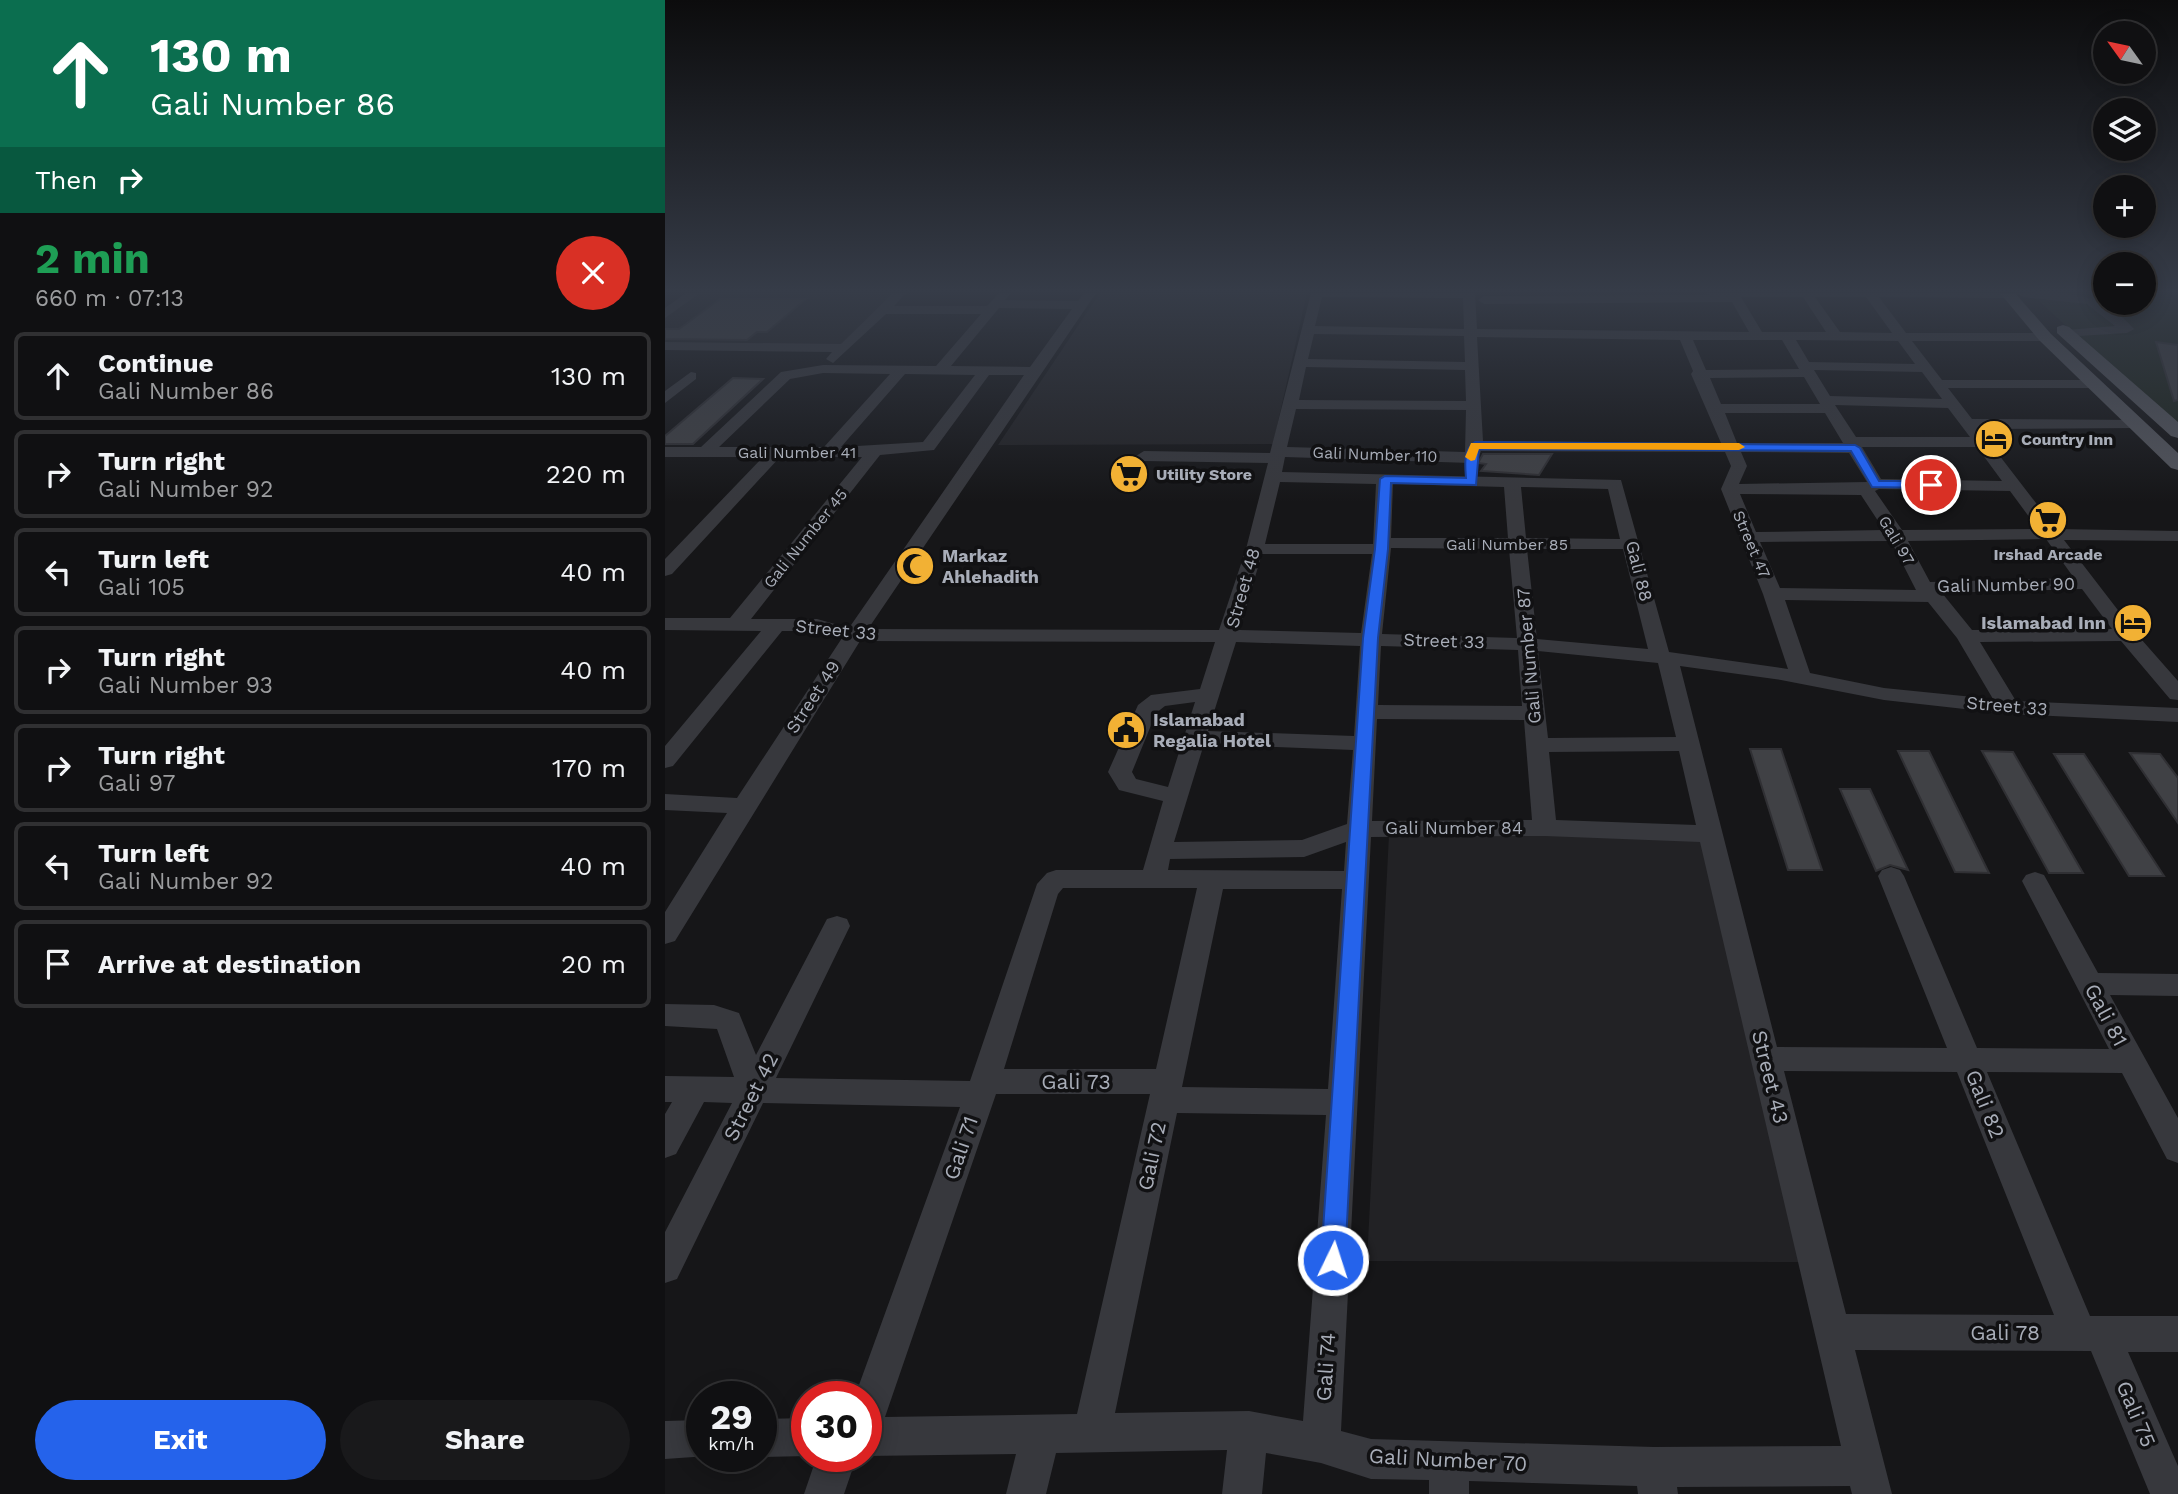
<!DOCTYPE html>
<meta charset="utf-8">
<style>
body{margin:0;font-family:"Work Sans",sans-serif;background:#19191b;color:#f1f3f6;height:100vh;display:flex;flex-direction:column;font-size:26px;white-space:nowrap}
*{box-sizing:border-box;margin:0}
p{font-size:23px;color:#9c9d9f}
.icon{flex:none;width:38px;height:38px;fill:none;stroke:currentColor;stroke-width:2;stroke-linecap:round;stroke-linejoin:round}
.map{position:relative;flex:1;overflow:hidden}
.details{display:flex;flex-direction:column;background:#101012;width:665px}
.details>*{flex:none}
.hud{background:#0b6e4f;color:#fff;overflow:hidden}
.needle{width:46px;rotate:303deg}
.buttons{position:absolute;left:1428px;top:21px;display:grid;gap:14px}
.buttons a{display:grid;place-items:center;width:63px;height:63px;border-radius:50%;background:#101012;box-shadow:0 4px 18px #0003,0 0 0 2px #303032;font-size:35px}
.speed{position:absolute;left:21px;top:1381px;display:flex;gap:14px;font-size:35px;font-weight:700;text-align:center}
.speed>*{display:grid;place-content:center;width:91px;height:91px;border-radius:50%;background:#101012;box-shadow:0 4px 18px #0003,0 0 0 2px #303032;line-height:1}
.speed small{font-size:18px;font-weight:400}
.speed .limit{border:10px solid #d22;background:#fff;color:#111}
.pin{position:absolute;display:grid;place-items:center;width:60px;height:60px;color:#fff;margin:-30px;border:4px solid #fff;border-radius:50%;box-shadow:0 2px 7px #0007}
.me{position:absolute;width:77px;margin:-38px;rotate:4deg;stroke-linejoin:round;filter:drop-shadow(0 0 5px #0008)}
.turn{display:flex;align-items:center;gap:24px;height:147px;padding:0 35px;font-size:32px}
.turn .icon{width:91px;height:91px;stroke-width:2.5}
.turn b{display:block;font-size:49px;line-height:60px}
.then{display:flex;align-items:center;height:66px;padding:0 35px;background:#0003;gap:14px;font-size:26px}
.round{display:grid;place-items:center;flex:none;width:74px;height:74px;border-radius:37px;background:#19191b}
.overview{display:flex;align-items:center;justify-content:space-between;height:119px;padding:0 35px}
h1{font-size:42px;font-weight:700;line-height:52px;color:#1e9e55}
.action{display:flex;gap:14px;margin-top:auto;padding:14px 35px}
.action a{flex:1;height:80px;border-radius:42px;background:#2563eb;color:#fff;font-size:28px;font-weight:700;line-height:80px;text-align:center}
.action a+a{background:#19191b;color:#f1f3f6}
ul{padding:0;list-style:none}
li{display:flex;align-items:center;gap:21px;height:88px;margin:0 14px 10px;padding:0 21px;border:4px solid #303032;border-radius:10px}
li div{flex:1}
li b{display:block;font-size:26px}
li em{font-style:normal}
main{display:flex;flex:1;min-height:0}
.map>svg:first-child{display:block}
.built{fill:#222225}
.green{fill:#1e261f}
.building{fill:#404145;stroke:#303034;stroke-width:2}
.lines{fill:none;stroke-linecap:round;stroke-linejoin:round}
.minor{fill:#37383d;fill-rule:evenodd}
.major{fill:#53555c;fill-rule:evenodd}
.route{fill:#2563eb;stroke:#184099;stroke-width:2}
.slow{fill:#f59e0b}
.labels{text-anchor:middle;stroke-width:7;stroke-linejoin:round;paint-order:stroke}
.far-poi-label{font-size:16px;font-weight:bold;fill:#a8adb8;stroke:#111113;text-anchor:start}
.far-street-label{font-size:16px;fill:#a8adb8;stroke:#111113}
.poi-label{font-size:18px;font-weight:bold;fill:#a8adb8;stroke:#111113;text-anchor:start}
.street-label{font-size:18px;fill:#a8adb8;stroke:#111113}
.near-street-label{font-size:21px;fill:#a8adb8;stroke:#111113}
</style>
<main>
<section class="details">
<div class="hud">
<div class="turn"><svg class="icon" aria-label="ahead" viewBox="0 0 24 24"><path d="M12 20V5M6 11l6-6 6 6"/></svg><div><b>130 m</b>Gali Number 86</div></div>
<div class="then">Then<svg class="icon" aria-label="right" viewBox="0 0 24 24"><path d="M7 20v-9h11M14 6l5 5-5 5"/></svg></div>
</div>
<div class="overview"><div><h1>2 min</h1><p>660 m · 07:13</p></div><a class="round" style="background:#d93025;color:#fff"><svg class="icon" aria-label="close" viewBox="0 0 24 24"><path d="M6 6l12 12M18 6L6 18"/></svg></a></div>
<ul>
<li><svg class="icon" aria-label="ahead" viewBox="0 0 24 24"><path d="M12 20V5M6 11l6-6 6 6"/></svg><div><b>Continue</b><p>Gali Number 86</p></div><em>130 m</em></li>
<li><svg class="icon" aria-label="right" viewBox="0 0 24 24"><path d="M7 20v-9h11M14 6l5 5-5 5"/></svg><div><b>Turn right</b><p>Gali Number 92</p></div><em>220 m</em></li>
<li><svg class="icon" aria-label="left" viewBox="0 0 24 24"><path d="M17 20v-9H6M10 6l-5 5 5 5"/></svg><div><b>Turn left</b><p>Gali 105</p></div><em>40 m</em></li>
<li><svg class="icon" aria-label="right" viewBox="0 0 24 24"><path d="M7 20v-9h11M14 6l5 5-5 5"/></svg><div><b>Turn right</b><p>Gali Number 93</p></div><em>40 m</em></li>
<li><svg class="icon" aria-label="right" viewBox="0 0 24 24"><path d="M7 20v-9h11M14 6l5 5-5 5"/></svg><div><b>Turn right</b><p>Gali 97</p></div><em>170 m</em></li>
<li><svg class="icon" aria-label="left" viewBox="0 0 24 24"><path d="M17 20v-9H6M10 6l-5 5 5 5"/></svg><div><b>Turn left</b><p>Gali Number 92</p></div><em>40 m</em></li>
<li><svg class="icon" aria-label="arrive" viewBox="0 0 24 24"><path d="M6 21V4h12l-3 4 3 4H6"/></svg><div><b>Arrive at destination</b></div><em>20 m</em></li>
</ul>
<div class="action"><a>Exit</a><a>Share</a></div>
</section>
<div class="map">
<svg width="1513" height="1494" viewBox="0 0 1513 1494">
<rect width="100%" height="100%" fill="#161618"/>
<path class="built" d="M33,293h197l-54,54 -176,-2v-28z
M435,293h207l-34,151 -275,1z
M1052,832l95,430 -445,-1 22,-426z"/>
<path class="green" d="M1365,293h75v10h39v-10h22l12,9v126z"/>
<path class="building" d="M55,299h86l-39,33h-10l-10,8 -82,-1v-10h14z
M1491,342l22,3v55l-4,1z
M68,378l30,1 -70,65h-28v-8z
M818,454h69l-13,21 -58,-4 5,-7 -8,-1z
M1085,749h31l41,121h-34z
M1233,751h31l60,122 -34,-1z
M1317,751l31,1 70,121h-34z
M1465,753l30,1 18,24v45z
M1389,754h30l80,122h-35z
M1175,789h30l38,81 -18,-5 -14,6z"/>
<g class="lines">
<path class="minor" d="M21,293h14l-35,25v-10z
M228,293h13l-12,13h93l12,-13h12l-6,7 73,1 6,-8h12l-228,336 351,1 27,-81 22,-86 -124,-2 -8,-5 8,-5 126,2 41,-160h164l2,36 272,3 -17,-30 -248,2 -6,-4 6,-4 225,-1 -2,-2h306l-5,5 -129,-1 27,36h139l7,4 -7,4h-133l30,39h150l7,4 -7,4h-144l24,31 169,1 3,3 -8,5 -157,1 77,100 122,2v10l-114,-1 70,91 44,50v19l-8,-1 -49,-58 -141,1 36,59 162,7v14l-169,-8 -125,-14 -103,-20 -101,-14 97,381 170,1 -69,-172 4,-6 9,-3 9,3 4,6 73,172 132,1 -87,-168 4,-6 9,-3 9,3 54,98 80,1v22l-68,-1 68,123v45l-11,-4 -45,-86 -135,-1 103,244h88v36h-50l50,114v28h-28l-59,-143 -236,-1 37,144h-40l-2,-8 -173,1 1,7h-40l-1,-8 -168,-5v13h-40v-14l-58,-1 -50,-16 -55,-10 -4,41h-40l5,-44 -171,3 -10,41h-40l10,-40 -150,2v-60h-11l105,-289 -197,-4 -86,176 -12,4v-51l67,-129 -28,-1 -28,52 -11,4v-44l7,-12h-7v-26l69,1 -17,-48 -52,-3v-22l49,1 25,8 17,42 71,-136 10,-3 10,3 3,7 -74,152 194,3 67,-197 10,-11 9,-3h87l20,-69 -44,-11 -11,-18 30,-67 13,-10 49,-6 15,-47 -355,-1 -185,300 -10,3v-32l62,-99 -62,-3v-16l72,4 105,-160 -26,-7h-34l-109,135 -8,2v-22l96,-115 -96,-1v-12h65l132,-161h-82l-108,117 -7,2v-17l98,-102h-98v-10h36l80,-75 42,-7 113,1 45,-52h-95l-53,49 -7,-4 6,-7 -167,-2v-8l176,2zM657,297l141,1 1,31 -149,-3zM1076,297h62l23,35h-64zM1150,297h51l26,36 -52,-1zM334,308l73,1 -42,58 -79,-1zM649,334l150,2 1,26 -157,-3zM812,337l203,3 13,31 -2,3 30,69 -238,-2zM1028,340h89l17,29 -93,1zM1131,340l102,1 17,23 -106,-2zM641,367l159,3 1,31 -167,-1zM1149,370l108,2 20,27 -112,-3zM158,373l67,1 -66,73h-105l71,-68zM240,374l70,1 -52,67 -82,5zM324,375h35l-175,253 -32,-9h-66l129,-164 54,-5zM1139,377l16,27h-99l-11,-26zM1170,405l113,3 22,29h-114zM631,409l170,1 -1,42 -178,-5zM1060,413h100l18,30h-106zM1197,447h115l25,34 -121,-2zM816,451l244,1 6,14 -10,23 42,105 25,75 -119,-17 -48,-172 -339,-8 3,-15 186,6 6,-2zM1076,452l108,1 18,29 -128,2 8,-18zM615,482l96,2 -3,60h-108zM728,484l111,3 4,51h-117zM856,487l87,2 12,50 -94,-1zM1214,489l131,2 28,38 -136,1 -27,-39zM1075,494l121,1 23,35 -128,2zM1381,539l28,39 -144,4 -22,-41zM1226,541l25,49 -136,-2 -20,-46zM726,548l118,1 8,89 -135,-4zM862,549h96l25,100 -111,-10zM597,554h110l-11,79 -122,-3zM1417,589l30,40 -140,1 -30,-37zM1120,600l143,2 29,36 36,61 -109,-11 -74,-15zM571,642l124,4 -6,90 -146,-5zM716,646l137,4 4,56 -144,-1zM873,651l120,12 18,74 -128,1zM530,702l-27,85 -32,-8 -4,-7 24,-59 9,-7zM712,719l147,1 8,100 -160,1zM539,744l149,6 -6,74 -45,16 -128,2zM1014,751l17,74 -140,-5 -7,-68zM880,836l155,6 141,604 -187,1 -283,-8 -30,-8 30,-594zM681,842l-2,29 -176,-1 2,-11 134,-2zM398,888h134l-41,181h-152l54,-175zM558,889h119l-14,200 -146,-2zM1119,1071l173,1 97,243 -208,-1zM331,1094h154l-73,320 -192,3zM512,1113l149,2 -23,306 -54,-10 -134,2z
M1352,293c47,-2 83,-2 117,36l-7,4 -65,4v-6l5,-1 48,-4 -28,-22 -64,-7z
M26,372l5,1v6l-31,24v-12z
M142,1418l1,38 -47,1 -3,-1h3v-37z
M37,1420v36h6l-43,3v-38z
M152,1456h40l-13,38h-40z"/>
<path class="major" d="M1335,293h15l36,41 127,119v17l-7,-2 -132,-128z
M1398,325l6,2 109,95v16l-7,-2 -114,-103v-6z"/>
</g>
<linearGradient id="sky" x2="0" y2="1"><stop stop-color="#0c0c0d"/><stop offset="0.58" stop-color="#363c48"/><stop offset="1" stop-color="#363c48" stop-opacity="0"/></linearGradient>
<rect width="1513" height="502" fill="url(#sky)"/>
<path class="route" d="M810,442l380,3 5,3 19,33h52l6,4 -6,3 -59,-1 -21,-36 -372,-2 -3,36 -85,-2 -3,66 -10,89 -33,622 -4,8 -8,3 -9,-3 -3,-8 42,-622 12,-89 5,-70 5,-3 81,2c-1,-12 -3,-29 9,-36z"/>
<path class="slow" d="M806,443h268l6,4 -6,3 -260,-1 -4,11 -4,1 -6,-4z"/>
<defs>
<g id="hotel-disc" transform="scale(2.0125)"><circle r="9.5" fill="#f2b134" stroke="#111113"/><path d="M-6-4.5h1.5V1H6V5H4.5V3h-9V5H-6ZM-4 0a1.8 1.8 0 1 1 3.6 0ZM.5 0V-2.5h3Q6-2.5 6 0Z" fill="#111"/></g>
<g id="supermarket-disc" transform="scale(2.0125)"><circle r="9.5" fill="#f2b134" stroke="#111113"/><path d="M-6-5.5h2.5l.6 2H6L4.5 2H-2.5L-4.4-4H-6ZM-1.5 3.2a1.3 1.3 0 1 0 .1 0ZM3 3.2a1.3 1.3 0 1 0 .1 0Z" fill="#111"/></g>
<g id="mosque-disc" transform="scale(2.0125)"><circle r="9.5" fill="#f2b134" stroke="#111113"/><path d="M3.5-4.9A6 6 0 1 0 3.5 4.9A5 5 0 1 1 3.5-4.9Z" fill="#111"/></g>
<g id="civic-disc" transform="scale(2.0125)"><circle r="9.5" fill="#f2b134" stroke="#111113"/><path d="M-.6-6.5H3V-4.5H.6V-3L4-1V1h2V6H-6V1h2V-1L-.6-3ZM-1.2 2.5V6h2.4V2.5Z" fill="#111"/></g>
</defs>
<g fill-rule="evenodd">
<use href="#hotel-disc" x="1329" y="439"/>
<use href="#supermarket-disc" x="464" y="474"/>
<use href="#supermarket-disc" x="1383" y="520"/>
<use href="#mosque-disc" x="250" y="566"/>
<use href="#hotel-disc" x="1468" y="623"/>
<use href="#civic-disc" x="461" y="730"/>
</g>
<g class="labels">
<g class="far-poi-label">
<text x="1356" y="445">Country Inn</text>
<text x="491" y="480">Utility Store</text>
<text x="1383" y="560" text-anchor="middle">Irshad Arcade</text>
</g>
<g class="far-street-label">
<text x="132" y="458">Gali Number 41</text>
<text transform="translate(710 454) rotate(2)" y="6">Gali Number 110</text>
<text transform="translate(140 538) rotate(-51)" y="6">Gali Number 45</text>
<text transform="translate(1232 540) rotate(59)" y="6">Gali 97</text>
<text x="842" y="550">Gali Number 85</text>
<text transform="translate(1087 544) rotate(67)" y="6">Street 47</text>
</g>
<g class="poi-label">
<text x="277" y="562">Markaz<tspan x="277" dy="21">Ahlehadith</tspan></text>
<text x="1441" y="629" text-anchor="end">Islamabad Inn</text>
<text x="488" y="726">Islamabad<tspan x="488" dy="21">Regalia Hotel</tspan></text>
</g>
<g class="street-label">
<text transform="translate(974 571) rotate(76)" y="6">Gali 88</text>
<text transform="translate(1341 585) rotate(-1)" y="6">Gali Number 90</text>
<text transform="translate(578 588) rotate(-74)" y="6">Street 48</text>
<text transform="translate(171 630) rotate(6)" y="6">Street 33</text>
<text transform="translate(779 641) rotate(2)" y="6">Street 33</text>
<text transform="translate(864 656) rotate(-95)" y="6">Gali Number 87</text>
<text transform="translate(148 697) rotate(-57)" y="6">Street 49</text>
<text transform="translate(1342 706) rotate(5)" y="6">Street 33</text>
<text x="789" y="834">Gali Number 84</text>
</g>
<g class="near-street-label">
<text transform="translate(1441 1015) rotate(62)" y="7">Gali 81</text>
<text transform="translate(1105 1077) rotate(76)" y="7">Street 43</text>
<text x="411" y="1089">Gali 73</text>
<text transform="translate(86 1097) rotate(-63)" y="7">Street 42</text>
<text transform="translate(1320 1104) rotate(68)" y="7">Gali 82</text>
<text transform="translate(296 1148) rotate(-71)" y="7">Gali 71</text>
<text transform="translate(487 1156) rotate(-78)" y="7">Gali 72</text>
<text x="1340" y="1340">Gali 78</text>
<text transform="translate(661 1367) rotate(-86)" y="7">Gali 74</text>
<text transform="translate(1471 1414) rotate(67)" y="7">Gali 75</text>
<text transform="translate(783 1460) rotate(3)" y="7">Gali Number 70</text>
</g>
</g>
</svg>
<div class="buttons">
<a><svg class="needle" viewBox="-14 -14 28 28"><path d="M0-13l5 13h-10z" fill="#e53935"/><path d="M0 13l5-13h-10z" fill="#9c9d9f"/></svg></a>
<a><svg class="icon" aria-label="layers" viewBox="0 0 24 24"><path d="M12 4l9 5-9 5-9-5zM3 14l9 5 9-5"/></svg></a>
<a>+</a>
<a>−</a>
</div>
<div class="speed"><div>29<small>km/h</small></div><div class="limit">30</div></div>
<div class="pin" style="left:1266px;top:485px;background:#d93025"><svg class="icon" aria-label="arrive" viewBox="0 0 24 24"><path d="M6 21V4h12l-3 4 3 4H6"/></svg></div>
<svg class="me" style="left:668px;top:1260px" viewBox="-20 -20 40 40"><circle r="17" fill="#2563eb" stroke="#fff" stroke-width="3"/><path d="M0-11L8 9 0 5-8 9z" fill="#fff"/></svg>
</div>
</main>
